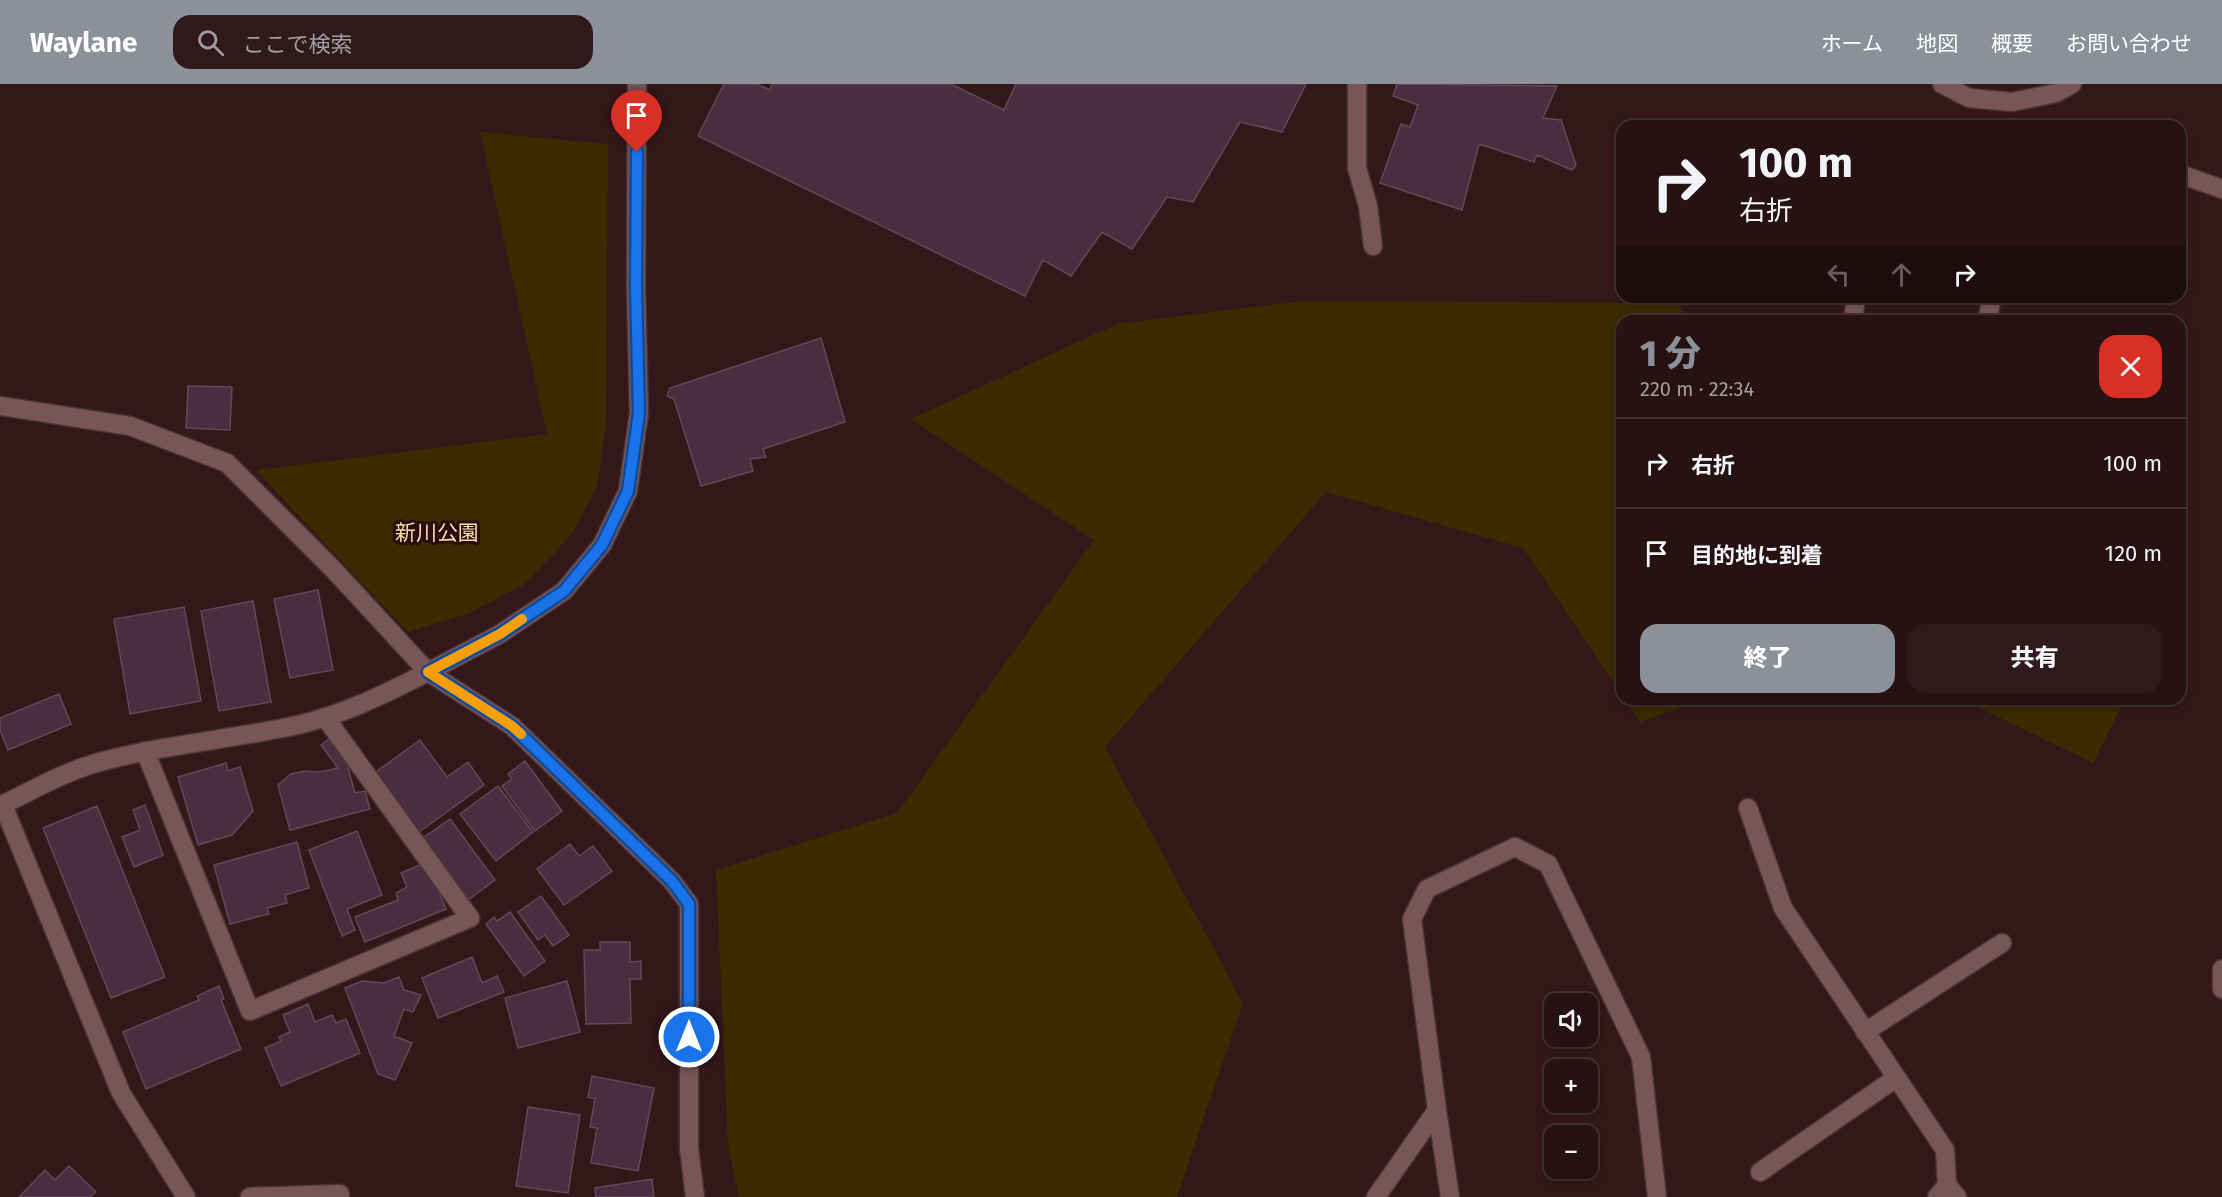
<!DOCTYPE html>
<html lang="ja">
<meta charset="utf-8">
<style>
body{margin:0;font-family:"Fira Sans","Noto Sans JP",sans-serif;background:#2e1a1c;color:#f1f3f6;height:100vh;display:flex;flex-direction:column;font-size:22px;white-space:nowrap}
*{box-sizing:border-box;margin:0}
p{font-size:20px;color:#a49da0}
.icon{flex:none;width:33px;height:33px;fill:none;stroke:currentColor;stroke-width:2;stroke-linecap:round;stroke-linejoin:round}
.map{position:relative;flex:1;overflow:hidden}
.details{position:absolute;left:1616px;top:231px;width:570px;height:390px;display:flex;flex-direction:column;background:#261113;border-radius:18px;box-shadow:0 3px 9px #0003,0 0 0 2px #423133}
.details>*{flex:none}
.guide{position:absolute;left:1616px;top:36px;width:570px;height:183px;border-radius:18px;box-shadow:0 3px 9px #0003,0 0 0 2px #423133;background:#261113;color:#f1f3f6;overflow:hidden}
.fabs{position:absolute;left:1544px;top:909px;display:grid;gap:12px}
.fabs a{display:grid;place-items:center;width:54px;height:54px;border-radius:12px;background:#261113;box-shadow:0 3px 9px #0003,0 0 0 2px #423133;font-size:30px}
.pin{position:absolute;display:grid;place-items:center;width:51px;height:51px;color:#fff;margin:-62px -26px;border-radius:50% 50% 50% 0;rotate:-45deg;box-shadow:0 0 6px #0007}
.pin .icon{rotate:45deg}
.me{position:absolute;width:66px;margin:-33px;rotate:0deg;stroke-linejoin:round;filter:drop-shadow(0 0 4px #0008)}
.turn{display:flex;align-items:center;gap:21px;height:126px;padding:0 24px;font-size:27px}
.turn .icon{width:78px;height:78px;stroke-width:2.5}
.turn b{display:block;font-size:42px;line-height:51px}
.lanes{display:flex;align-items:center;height:57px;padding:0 24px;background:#0003;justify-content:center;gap:30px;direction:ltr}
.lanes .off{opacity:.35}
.round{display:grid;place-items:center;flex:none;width:63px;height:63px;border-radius:18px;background:#2e1a1c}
.overview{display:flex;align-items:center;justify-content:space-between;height:102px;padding:0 24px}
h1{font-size:36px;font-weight:800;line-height:45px;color:#8c9099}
.cta{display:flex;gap:12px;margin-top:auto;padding:12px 24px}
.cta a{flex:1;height:69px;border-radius:18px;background:#8c9099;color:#fff;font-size:24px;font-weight:800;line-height:69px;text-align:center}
.cta a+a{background:#2e1a1c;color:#f1f3f6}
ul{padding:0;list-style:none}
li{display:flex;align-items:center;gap:18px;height:90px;padding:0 24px;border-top:2px solid #423133}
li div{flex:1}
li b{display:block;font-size:22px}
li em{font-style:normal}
header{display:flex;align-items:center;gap:36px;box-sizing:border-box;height:84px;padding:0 30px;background:#8c9099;color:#fff}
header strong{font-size:28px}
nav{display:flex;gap:33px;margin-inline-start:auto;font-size:21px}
.search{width:420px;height:54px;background:#2e1a1c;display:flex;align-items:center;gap:15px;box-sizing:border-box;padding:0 21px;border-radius:18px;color:#a49da0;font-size:22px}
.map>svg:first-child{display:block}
.green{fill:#3c2b00}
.building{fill:#482e3e;stroke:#644859;stroke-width:1.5}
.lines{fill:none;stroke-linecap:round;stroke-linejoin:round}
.service-casing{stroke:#4a3436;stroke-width:21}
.minor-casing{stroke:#4a3436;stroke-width:21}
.tertiary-casing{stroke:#4a3436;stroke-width:21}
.service{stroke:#785657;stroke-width:18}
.minor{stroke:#785657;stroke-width:18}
.tertiary{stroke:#785657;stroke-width:18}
.route-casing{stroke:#114b97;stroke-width:15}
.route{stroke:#1a73e8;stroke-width:10}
.slow{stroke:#f59e0b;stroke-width:10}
.labels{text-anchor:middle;stroke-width:6;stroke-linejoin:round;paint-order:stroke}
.park-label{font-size:21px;fill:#f8dea8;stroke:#290d10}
</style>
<header>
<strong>Waylane</strong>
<div class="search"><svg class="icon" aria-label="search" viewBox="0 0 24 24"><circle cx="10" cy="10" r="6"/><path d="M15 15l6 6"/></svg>ここで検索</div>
<nav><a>ホーム</a><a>地図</a><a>概要</a><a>お問い合わせ</a></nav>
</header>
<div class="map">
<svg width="2222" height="1113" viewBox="0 0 2222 1113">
<rect width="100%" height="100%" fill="#331719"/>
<path class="green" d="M480,48l128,12 -2,281 -9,61 -25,48 -47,50 -58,30 -59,18 -152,-162 291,-36z
M1303,217l375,2 8,18h-64l-1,373 -98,-146 -197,-56 -221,255 138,256 -66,194h-438l-11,-51 -12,-276 181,-57 197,-273 -183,-121 206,-95z
M1625,615h80l-65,23z
M1961,615h164l-32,64z"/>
<path class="building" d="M724,0h33l13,6 2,-6h179l53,26 12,-26h290l-24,48 -42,-10 -47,80 -26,-5 -35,52 -30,-17 -31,44 -28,-16 -18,36 -327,-160z
M1397,0l160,2 -14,32 18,2 15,45 -4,5 -35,-15 -3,7 -55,-18 -17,66 -82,-27 21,-59 9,3 8,-22 -25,-9z
M821,254l24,84 -82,27 3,8 -16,2 3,12 -52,15 -27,-87 -7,-3 3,-8z
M188,302l44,1 -2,43 -44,-2z
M318,506l15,80 -43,8 -16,-79z
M253,517l18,101 -52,9 -18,-100z
M184,523l17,94 -71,13 -16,-95z
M59,610l12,30 -63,26 -8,-20v-12z
M329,655l18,25 8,29 10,-2 5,18 -80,21 -12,-45 13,-11 14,-3 14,1 19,-4 -17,-23z
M420,656l27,37 21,-15 16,23 -65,47 -43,-60z
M525,677l37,50 -27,20 -33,-45 10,-7 -4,-5z
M226,679l2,8 12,-4 13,44 -21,24 -34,10 -20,-68z
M498,702l35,46 -37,29 -36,-47z
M145,721l18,50 -29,12 -12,-30 18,-7 -7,-20z
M97,722l68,171 -54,21 -68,-170z
M450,735l45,61 -27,20 -45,-62z
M357,747l25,64 -35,14 8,21 -13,6 -33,-86z
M297,758l12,46 -24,7 2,8 -20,5 2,6 -39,10 -16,-59z
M570,760l9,12 14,-10 19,25 -48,34 -27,-36z
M425,779l5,7 16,39 -81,33 -10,-25 43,-17 -2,-7 11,-6 -6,-14z
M541,812l28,39 -16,11 -8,-11 -7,5 -20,-28z
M510,828l35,49 -21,15 -38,-52 8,-7 3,4z
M600,858h30v20l11,-1v18h-11l1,44 -45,1 -2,-74h16z
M472,873l10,26 15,-7 7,16 -66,26 -16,-40z
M399,893l5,13 17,5 -8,17 -9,-3 -10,27 18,7 -17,37 -17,-6 -33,-86 17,-7 22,2z
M567,897l13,51 -62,16 -13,-50z
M219,902l5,13 -3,1 20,49 -95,40 -23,-57 76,-32 -2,-4z
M308,920l7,18 17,-7 4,8 10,-4 14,34 -79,33 -16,-38 16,-7 -2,-4 11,-5 -7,-17z
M592,992l62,12 -16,83 -47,-8 6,-35 -7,-1 5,-28 -7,-2z
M528,1023l52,8 -12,78 -52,-7z
M69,1082l27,26 -6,5h-71l26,-27 10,10z
M652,1095l2,18h-58l-1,-9z"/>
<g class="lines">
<g class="service-casing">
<path id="service" d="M1357,0v84l11,38 5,40
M325,633l145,201"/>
</g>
<g class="minor-casing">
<path id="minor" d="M1942,0l27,14 43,4 44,-9 16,-9
M2180,90l42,15
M1853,237l3,-24
M1987,237l5,-24
M0,322l130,20 97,37 105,105 96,104 84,54 160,155 17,23v244l6,49
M145,667l105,260 220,-93
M3,721l118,288 65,104
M0,722c31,-15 62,-33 96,-43 64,-18 131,-23 197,-37 48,-10 92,-32 135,-54
M1748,724l35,100 162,242 2,35
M2222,885v20
M1865,948l137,-89
M1437,1026l13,87
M1760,1088l136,-94
M250,1113l90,-3v3
M1376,1113l61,-87 -25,-191 15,-30 88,-42 33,17 93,193 16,140
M1937,1113l10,-12 10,12"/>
</g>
<g class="tertiary-casing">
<path id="tertiary" d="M428,588l72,-38 64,-43 38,-46 26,-54 11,-78 -3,-125 1,-204"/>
</g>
<use href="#service" class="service"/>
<use href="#minor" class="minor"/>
<use href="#tertiary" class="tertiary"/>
</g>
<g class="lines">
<g class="route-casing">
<path id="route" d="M637,68l-1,136 3,125 -11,78 -26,54 -38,46 -64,43 -72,38 84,54 160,155 17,23v133"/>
</g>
<use href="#route" class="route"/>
<path class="slow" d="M521,650l-9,-8 -84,-54 72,-38 22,-15"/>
</g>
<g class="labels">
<g class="park-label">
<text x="437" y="456">新川公園</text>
</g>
</g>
</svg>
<div class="fabs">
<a><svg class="icon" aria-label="sound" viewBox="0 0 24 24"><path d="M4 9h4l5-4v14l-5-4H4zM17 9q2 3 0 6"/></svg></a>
<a>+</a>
<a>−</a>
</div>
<div class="pin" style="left:637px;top:68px;background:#d93025"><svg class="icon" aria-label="arrive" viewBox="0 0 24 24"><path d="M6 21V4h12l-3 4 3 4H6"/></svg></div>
<svg class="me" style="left:689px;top:953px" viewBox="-20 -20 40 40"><circle r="17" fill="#1a73e8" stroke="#fff" stroke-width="3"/><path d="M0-11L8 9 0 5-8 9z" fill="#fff"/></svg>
<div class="guide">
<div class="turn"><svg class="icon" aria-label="right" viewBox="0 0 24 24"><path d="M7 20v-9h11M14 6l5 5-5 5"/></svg><div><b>100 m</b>右折</div></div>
<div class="lanes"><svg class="icon off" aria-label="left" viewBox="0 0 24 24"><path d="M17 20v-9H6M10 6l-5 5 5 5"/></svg><svg class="icon off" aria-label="ahead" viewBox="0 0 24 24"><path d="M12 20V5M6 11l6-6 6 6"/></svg><svg class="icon" aria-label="right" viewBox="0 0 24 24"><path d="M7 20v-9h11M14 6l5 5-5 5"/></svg></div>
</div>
<section class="details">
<div class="overview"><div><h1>1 分</h1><p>220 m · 22:34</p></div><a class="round" style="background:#d93025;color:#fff"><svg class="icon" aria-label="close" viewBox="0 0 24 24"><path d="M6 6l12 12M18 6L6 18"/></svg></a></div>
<ul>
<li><svg class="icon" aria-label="right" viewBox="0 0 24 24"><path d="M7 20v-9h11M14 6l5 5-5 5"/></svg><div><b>右折</b></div><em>100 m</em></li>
<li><svg class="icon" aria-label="arrive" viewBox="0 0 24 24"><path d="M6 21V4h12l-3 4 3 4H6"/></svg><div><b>目的地に到着</b></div><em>120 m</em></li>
</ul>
<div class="cta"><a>終了</a><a>共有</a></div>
</section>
</div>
